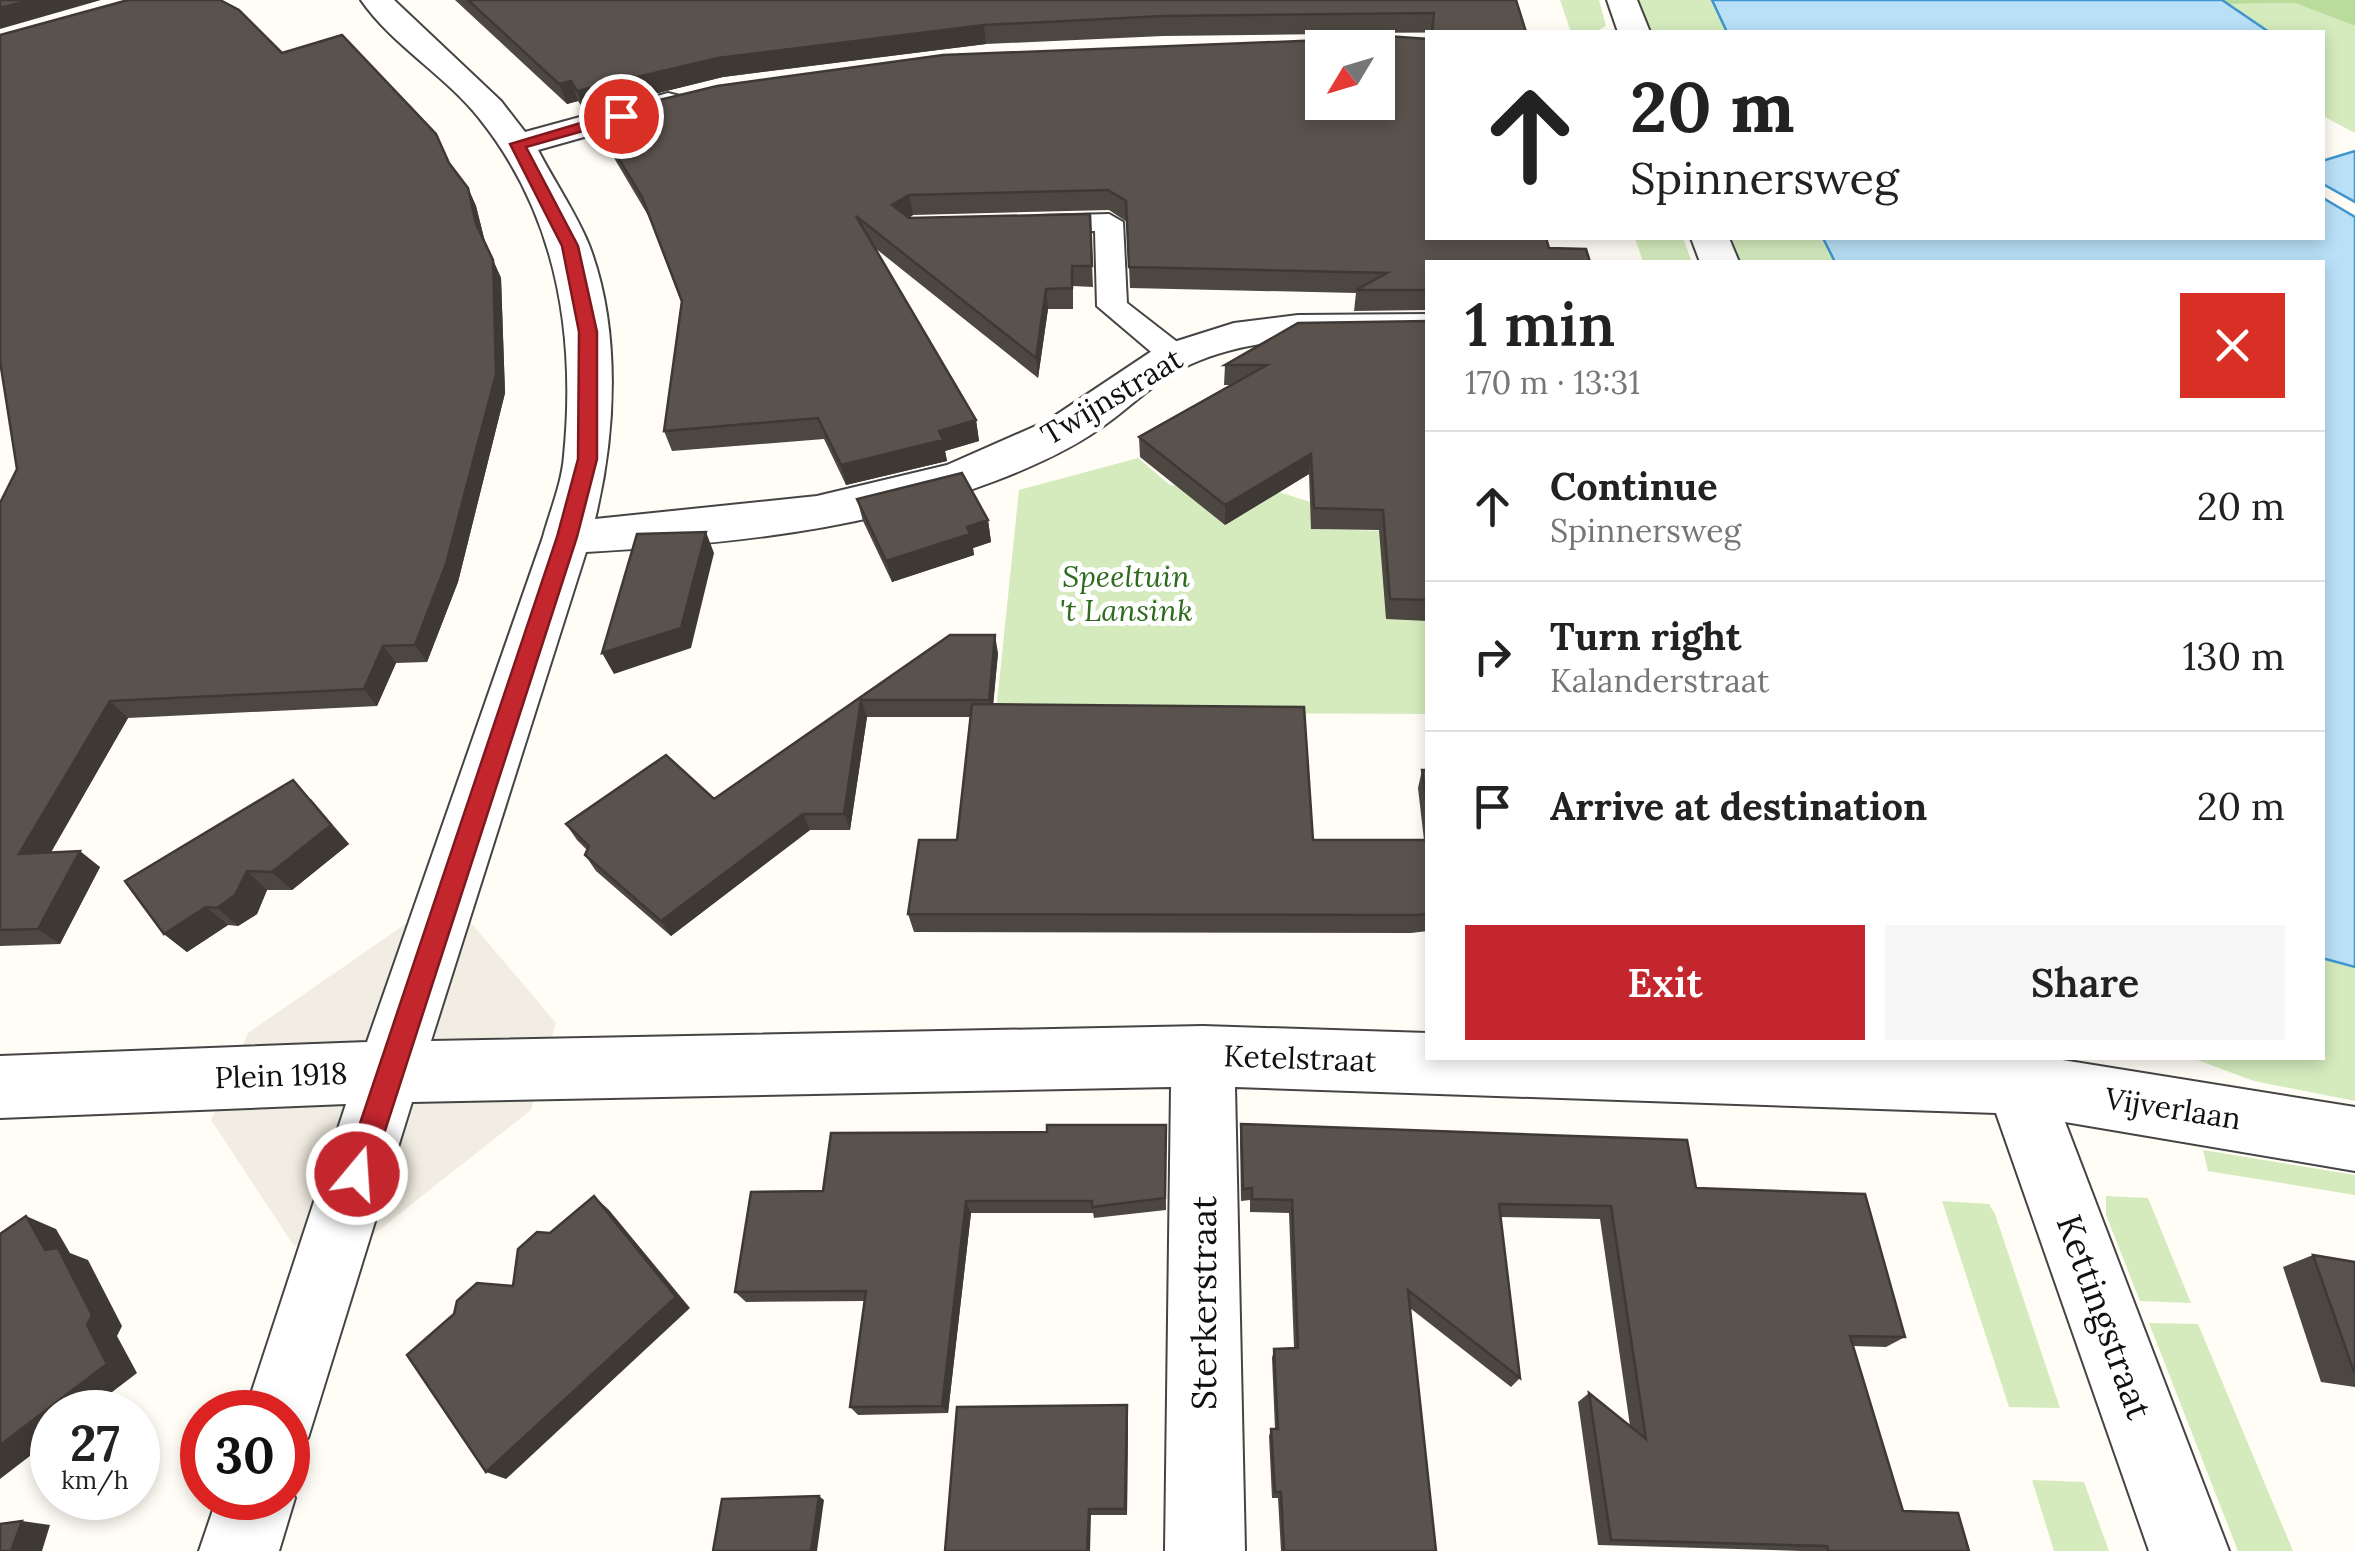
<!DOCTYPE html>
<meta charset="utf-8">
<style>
body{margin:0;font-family:Lora,serif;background:#f6f6f6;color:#222;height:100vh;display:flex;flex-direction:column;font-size:38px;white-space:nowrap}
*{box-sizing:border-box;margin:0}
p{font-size:32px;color:#767676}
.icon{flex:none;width:55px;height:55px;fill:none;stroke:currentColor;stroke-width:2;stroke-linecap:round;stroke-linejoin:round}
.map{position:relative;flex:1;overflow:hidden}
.drawer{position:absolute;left:1425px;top:260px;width:900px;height:800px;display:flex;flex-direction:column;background:#fff;border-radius:0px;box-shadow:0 5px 15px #0003}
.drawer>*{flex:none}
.top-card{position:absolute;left:1425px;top:30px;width:900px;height:210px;border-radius:0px;box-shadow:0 5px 15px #0003;background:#fff;color:#222;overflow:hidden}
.needle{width:65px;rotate:232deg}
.buttons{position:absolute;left:1305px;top:30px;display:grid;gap:20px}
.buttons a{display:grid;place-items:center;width:90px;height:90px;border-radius:0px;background:#fff;box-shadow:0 5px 15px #0003;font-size:50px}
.speed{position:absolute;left:30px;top:1390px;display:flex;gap:20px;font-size:50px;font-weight:700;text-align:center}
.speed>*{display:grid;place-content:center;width:130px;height:130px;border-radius:50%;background:#fff;box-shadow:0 5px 15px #0003;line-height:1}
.speed small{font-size:25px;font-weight:400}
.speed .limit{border:15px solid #d22;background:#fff;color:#111}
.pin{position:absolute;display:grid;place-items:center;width:85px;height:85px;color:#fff;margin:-42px;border:5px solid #fff;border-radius:50%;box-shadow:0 2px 10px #0007}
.me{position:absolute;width:110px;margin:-55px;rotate:18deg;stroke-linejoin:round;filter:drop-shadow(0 0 8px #0008)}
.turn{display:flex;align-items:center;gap:35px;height:210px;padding:0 40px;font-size:45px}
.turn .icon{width:130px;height:130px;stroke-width:2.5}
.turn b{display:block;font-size:70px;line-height:85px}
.round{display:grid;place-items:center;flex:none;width:105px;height:105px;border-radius:0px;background:#f6f6f6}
.head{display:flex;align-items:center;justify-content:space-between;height:170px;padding:0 40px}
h1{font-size:60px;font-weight:600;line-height:75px}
.action{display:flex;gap:20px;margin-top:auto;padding:20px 40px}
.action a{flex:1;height:115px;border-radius:0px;background:#c4262e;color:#fff;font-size:40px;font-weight:600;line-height:115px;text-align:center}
.action a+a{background:#f6f6f6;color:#222}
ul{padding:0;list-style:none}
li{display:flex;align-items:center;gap:30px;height:150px;padding:0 40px;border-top:2px solid #e0e0e0}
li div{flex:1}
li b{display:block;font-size:38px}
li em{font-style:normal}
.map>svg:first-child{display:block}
.green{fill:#d5ebbd}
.forest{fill:#b9dc9c}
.plaza{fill:#f1ede2}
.water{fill:#b9e0f7;stroke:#3f96cf;stroke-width:2.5}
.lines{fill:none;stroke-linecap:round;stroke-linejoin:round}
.lane-casing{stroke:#444;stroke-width:4}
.street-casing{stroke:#444;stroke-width:4}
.lane{fill:#fff;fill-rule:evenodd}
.street{fill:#fff;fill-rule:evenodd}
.wall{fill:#4d4742}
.shaded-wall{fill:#3f3936}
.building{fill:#5a524d;stroke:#3f3936;stroke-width:2.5;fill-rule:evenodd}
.route{fill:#c4262e;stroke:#7f191e;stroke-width:2.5}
.labels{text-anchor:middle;stroke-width:10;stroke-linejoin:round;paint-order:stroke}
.street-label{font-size:30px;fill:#111;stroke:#fff}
.park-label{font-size:30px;font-style:italic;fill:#2f6b1f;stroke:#fff}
.near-street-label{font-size:35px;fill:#111;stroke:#fff}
</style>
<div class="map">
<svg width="2355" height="1551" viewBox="0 0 2355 1551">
<rect width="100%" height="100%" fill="#fffdf5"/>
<path class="green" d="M1560,0h39l7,26 -11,6h-24z
M1636,0h76l15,32h-79z
M2295,3l60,23v107l-32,-17 -1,-84h-53l-40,-28z
M1635,238h48l9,24h-49z
M1729,238h94l12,24h-96z
M1138,458l32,27 109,7 31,10 2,27 77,2 38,90v93l-431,-2 23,-222z
M2323,958l32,9v134l-101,-20 -62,-23h130z
M2203,1150l152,25v20l-147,-24z
M2106,1196l42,2 43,105 -51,-2 -34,-86z
M1942,1201l47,3 6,10 65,194 -51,-1z
M2149,1323l49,1 95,227h-55z
M2032,1480l52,2 25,69h-55z"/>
<path class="forest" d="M2222,0h133v26l-60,-23 -66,1z"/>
<path class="plaza" d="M462,912l94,111 -25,87 -171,135 -66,1 -83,-126 37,-87 169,-117z"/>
<path class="water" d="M1712,0h510l47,32h-542z
M2355,151v51l-32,-18 -1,-23z
M2323,198l32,19v750l-33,-9v-696h-487l-12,-24h499z"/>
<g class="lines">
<g class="lane-casing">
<path id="lane" d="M1109,214l14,8 4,81 58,45 4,7 -4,7h-22l-66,-56 -2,-75 -58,1 -14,-8 14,-8z"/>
</g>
<g class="street-casing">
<path id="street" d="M361,0h33l107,101 24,31 143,-39 12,3 5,7 -5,7 -142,40c16,31 38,63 51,95 32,83 27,189 6,274l222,-23 130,-31 100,-44 111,-74 76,-24 64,-8 130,-1v24c-80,1 -165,-7 -239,27 -31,14 -54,38 -80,57 -34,26 -75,44 -114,59 -131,50 -271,63 -409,71l-155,489 772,-15 225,7v25h622l305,49v64l-290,-49 164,429h-80l-153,-438 -761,-26 10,464h-80l6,-464 -759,15 -104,336 -20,9v-35h-43l101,-308 -346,14v-62l367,-14 176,-505c7,-26 19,-54 21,-81 12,-121 -7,-241 -85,-338 -34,-43 -87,-73 -118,-118z
M1607,0h30l13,32h-32z
M1691,238h38l10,24h-39z
M288,1481l7,17 -16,53h-80l18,-53h71z"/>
</g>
<use href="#lane" class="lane"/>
<use href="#street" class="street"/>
</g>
<path class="wall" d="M455,0h1061l10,32 -181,1 83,229v48l-74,1 2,-18 -226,-5 -3,-66 -18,-12 -196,5 -4,3 181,-4 3,73 -20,-1v23h-25l-10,69 -163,-130 101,172 3,21 -34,10 2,10 -101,24 -22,-46 -152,12 -8,-20 17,-129 -32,-85 -48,-81 -8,-20 731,-76 3,-6 -164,2 -177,8 -263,33 -138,34 -7,-10 -11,3z
M282,53l168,112 18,23 8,18 9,36 16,36 4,115 -47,189 -31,80 -31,1 -19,43 -249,12 -78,135 50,14 -40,77 -60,2v-443z
M1428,321v300l-42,-2 -7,-89 -68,-1 -2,-55 -84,51 -85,-68 -1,-20 92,-52h-7l1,-20z
M857,499l131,21 3,22 -18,6 1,7 -82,27 -29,-61z
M950,635l48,18 -5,51 320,136h111l-6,-52 4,-18h6v161l-17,2 -497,-1 -6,-18 49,-74 14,-123h-104l-17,113h-40l-139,106 -75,-65 -11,-16 2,-5 -10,-10 -11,-16 148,-25z
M311,799l38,45 -57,46h-25l-10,24 -19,12 -10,-1 -41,27 -23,-18z
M1241,1124l455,64 209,149 -19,10 -33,-1 50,165 66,40h-167l-204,-6 -20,-143 11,-9 41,33 -30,-207 -99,-2 19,161 -9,9 -101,-79 26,243h-155l-3,-53h-6l-3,-62 2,-7h4l-3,-71 2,-9 20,-1 -5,-135 -39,-1v-12l-9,1 -1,-63z
M1166,1125v85l-72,8 -1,-5h-122l-23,200 -90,2 -8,-8 14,-106 -118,1 -11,-10 88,-101 224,-59z
M2313,1255l42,7v125l-34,-5 -38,-115z
M1127,1405l1,9 -1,101h-36l-146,36z"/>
<path class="shaded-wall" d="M30,0h71l-101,29v-21z
M984,25l2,19 -263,33 -138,34 -8,-20 141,-33z
M571,81l7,20 -11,3 -8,-20z
M468,188l8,18 9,36 -9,-18z
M909,195l4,20 -18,11 -3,-21z
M493,260l8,18 4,115 -47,189 -31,80 -12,-17z
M1046,289l2,20 -10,69 -2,-20z
M976,420l3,21 -34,10 2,10 -101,24 -5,-20z
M1311,454l-2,20 -84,51v-20z
M988,520l3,22 -18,6 1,7 -82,27 -6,-21 81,-34z
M706,532l8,21 -23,95 -77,26 -12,-21z
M995,635l3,18 -6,65 -3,-18z
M383,646l13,17 -19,43 -13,-17z
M861,700l6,17 -17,113 -6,-16z
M110,701l18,17 -87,152 -22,-16z
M293,780l56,64 -57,46 -20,-18z
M803,814l7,16 -139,106 -10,-15z
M80,851l20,16 -40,77 -22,-15z
M247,871l20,19 -10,24 -19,12 -21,-18z
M206,907l22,18 -41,27 -23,-18z
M594,1196l15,14 81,98 -184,171 -20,-7z
M966,1201l5,12 -23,200 -6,-7z
M26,1216l30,13 14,24 18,7 34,66 -5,10 20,37 -51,39h-34v27l-52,40v-34l45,-195z
M1127,1405l1,9 -1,101 -2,-6z
M819,1496l5,4 -7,51h-6z
M1089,1509l2,6 -1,36h-3z
M22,1521l28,4 -8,26h-31z"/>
<path class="building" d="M0,0h30l-30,8z
M128,0h92l19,10 43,43 60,-18 94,99 13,29 19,25 8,36 17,36 3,114 -50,190 -31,81 -32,1 -19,43 -254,12 -91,153 61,-3 -42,78 -38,1v-427l17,-34 -17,-108v-326z
M468,0h1048l10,32h-94l2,-19 -271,3 -179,9 -266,33 -141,33 -6,-10 -12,3z
M1328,32l100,7v199h118l3,10 37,1 4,13h-162v28h-72l31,-17 -258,-6 -3,-66 -18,-11 -199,5 -17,10 17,13 181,-4 2,52h-20v22l-26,1 -10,69 -180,-142 120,204 -37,11 4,9 -102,25 -23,-47 -154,13 18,-130 -40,-104 -49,-81 124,-30 226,-31 381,-15zM1322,48h56v54h-56z
M1428,321v279l-38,-1 -7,-89 -69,-2 -3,-54 -86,51 -86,-68 128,-72h-42l73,-42z
M962,473l26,47 -21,7 3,7 -84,27 -29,-62z
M706,532l-25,96 -79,25 35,-119z
M950,635h45l-6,65h-128l-17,114h-41l-142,107 -76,-66 4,-9 -23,-22 100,-69 48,44z
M972,704l332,3 9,133h115v74l-12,1 -508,-1 11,-74h38z
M1422,770h6v43z
M293,780l38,45 -59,47 -25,-1 -12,24 -18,13 -11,-1 -42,27 -39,-53z
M1241,1124l446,16 9,48 169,6 40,143 -55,-1 53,175 55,2 11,38h-141l-1,-5 -216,-6 -22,-147 57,46 -35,-233 -112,-2 21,174 -112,-88 28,261h-152l-3,-59h-6l-4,-63h7l-4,-80 24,-1 -6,-148 -40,-1v-11l-9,1z
M1047,1125h119l-1,73 -73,9v-6h-126l-24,205 -92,1 16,-116 -131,1 16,-100 72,-1 8,-58 216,-1z
M594,1196l82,101 -190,175 -79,-117 47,-41 3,-13 20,-18 36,3 5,-37 19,-17 13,1z
M26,1216l19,34 13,-2 34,67 -5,10 20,39 -107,81v-211z
M2313,1255l42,7v110h-1z
M1127,1405l-2,104h-36l-2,42h-142l12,-144z
M819,1496l-8,55h-98l9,-52z
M22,1521l-11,30h-11v-27z"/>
<path class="route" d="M621,111l5,8 -100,28 52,99 19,86v127l-20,78 -206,637 -4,9 -10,4 -10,-4 -4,-9 214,-637 21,-78 1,-127 -17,-86 -52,-102z"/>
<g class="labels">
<g class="street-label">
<text transform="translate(1112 397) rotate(-31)" y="10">Twijnstraat</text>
<text transform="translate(1300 1059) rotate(2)" y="10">Ketelstraat</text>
<text transform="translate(281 1076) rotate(-2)" y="10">Plein 1918</text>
<text transform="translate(2173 1109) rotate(9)" y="10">Vijverlaan</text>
</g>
<g class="park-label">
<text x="1126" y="587">Speeltuin<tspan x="1126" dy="34">'t Lansink</tspan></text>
</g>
<g class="near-street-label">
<text transform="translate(1204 1303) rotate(-90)" y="12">Sterkerstraat</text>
<text transform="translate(2104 1317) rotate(70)" y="12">Kettingstraat</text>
</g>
</g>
</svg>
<div class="buttons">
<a><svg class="needle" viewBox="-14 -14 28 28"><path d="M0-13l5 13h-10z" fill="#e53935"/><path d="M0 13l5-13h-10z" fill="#767676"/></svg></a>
</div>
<div class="speed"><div>27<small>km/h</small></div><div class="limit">30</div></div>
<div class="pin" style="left:621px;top:116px;background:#d93025"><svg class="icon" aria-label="arrive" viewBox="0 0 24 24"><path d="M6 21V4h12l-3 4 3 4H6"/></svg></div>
<svg class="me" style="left:357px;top:1174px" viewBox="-20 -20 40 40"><circle r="17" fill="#c4262e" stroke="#fff" stroke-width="3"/><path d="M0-11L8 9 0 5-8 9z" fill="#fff"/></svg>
<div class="top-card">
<div class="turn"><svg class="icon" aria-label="ahead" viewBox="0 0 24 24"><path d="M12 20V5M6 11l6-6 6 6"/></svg><div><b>20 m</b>Spinnersweg</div></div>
</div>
<section class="drawer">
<div class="head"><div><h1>1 min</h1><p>170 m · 13:31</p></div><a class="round" style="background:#d93025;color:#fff"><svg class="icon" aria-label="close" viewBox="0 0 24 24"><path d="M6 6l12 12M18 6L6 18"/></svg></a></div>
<ul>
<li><svg class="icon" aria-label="ahead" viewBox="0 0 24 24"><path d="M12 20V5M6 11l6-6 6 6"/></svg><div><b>Continue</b><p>Spinnersweg</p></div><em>20 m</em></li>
<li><svg class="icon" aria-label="right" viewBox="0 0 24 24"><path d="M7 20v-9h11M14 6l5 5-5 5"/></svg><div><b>Turn right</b><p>Kalanderstraat</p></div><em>130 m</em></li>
<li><svg class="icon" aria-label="arrive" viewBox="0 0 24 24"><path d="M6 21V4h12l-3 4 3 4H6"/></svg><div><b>Arrive at destination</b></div><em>20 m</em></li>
</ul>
<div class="action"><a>Exit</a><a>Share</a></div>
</section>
</div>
